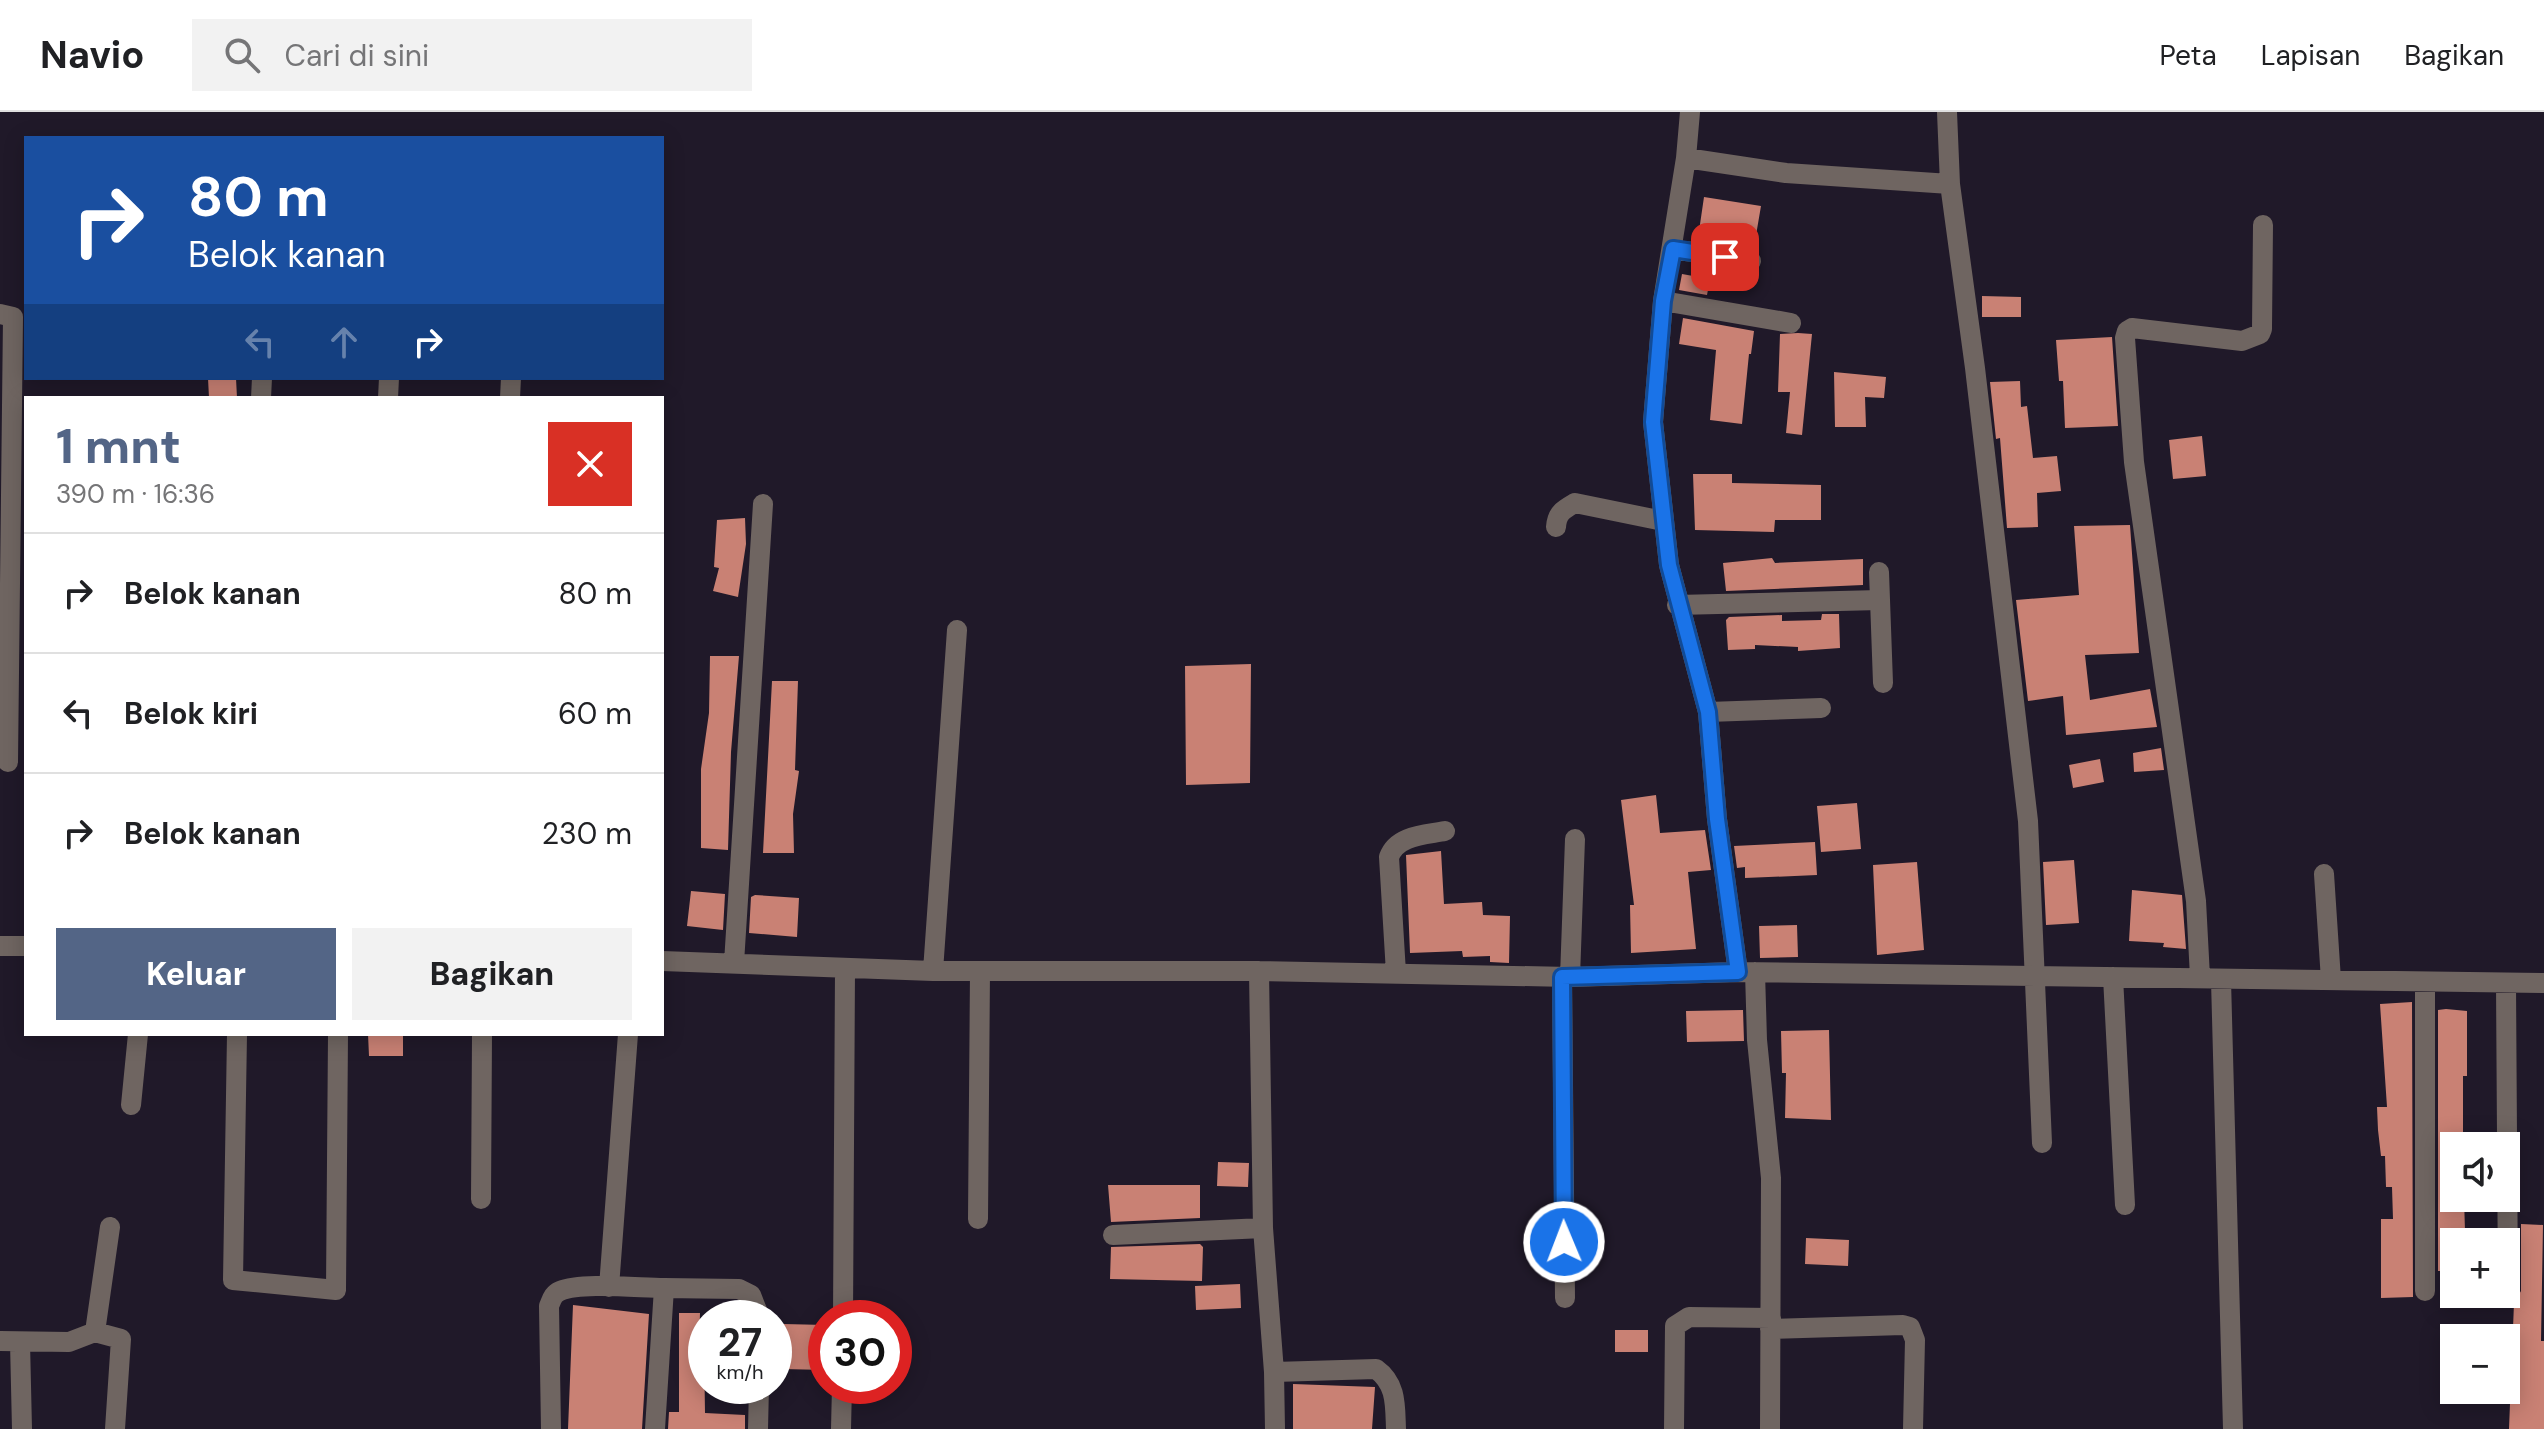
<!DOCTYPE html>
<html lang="id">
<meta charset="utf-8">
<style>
body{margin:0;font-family:"DM Sans",sans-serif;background:#f2f2f2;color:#202124;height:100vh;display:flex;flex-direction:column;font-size:30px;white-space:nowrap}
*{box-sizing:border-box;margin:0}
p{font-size:26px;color:#757577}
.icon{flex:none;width:44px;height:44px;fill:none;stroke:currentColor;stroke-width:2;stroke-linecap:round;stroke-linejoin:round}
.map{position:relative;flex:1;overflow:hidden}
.sheet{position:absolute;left:24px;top:284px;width:640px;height:640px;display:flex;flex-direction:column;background:#fff;border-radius:0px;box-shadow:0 4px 20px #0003}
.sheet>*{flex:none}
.guide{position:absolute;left:24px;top:24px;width:640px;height:244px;border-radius:0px;box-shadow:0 4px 20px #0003;background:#1a4fa0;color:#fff;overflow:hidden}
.fabs{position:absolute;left:2440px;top:1020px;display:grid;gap:16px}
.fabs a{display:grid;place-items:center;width:80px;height:80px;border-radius:0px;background:#fff;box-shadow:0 4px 20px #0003;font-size:40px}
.speed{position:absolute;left:688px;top:1188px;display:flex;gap:16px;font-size:40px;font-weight:700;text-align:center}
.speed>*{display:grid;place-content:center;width:104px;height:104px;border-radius:50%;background:#fff;box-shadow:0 4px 20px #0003;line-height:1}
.speed small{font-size:20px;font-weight:400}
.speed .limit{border:12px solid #d22;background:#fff;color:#111}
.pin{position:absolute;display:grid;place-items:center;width:68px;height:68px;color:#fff;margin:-34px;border-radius:16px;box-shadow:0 4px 12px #0006}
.me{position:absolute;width:88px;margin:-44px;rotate:359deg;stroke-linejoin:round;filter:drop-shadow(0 0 6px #0008)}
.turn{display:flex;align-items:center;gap:28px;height:168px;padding:0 32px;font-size:36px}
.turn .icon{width:104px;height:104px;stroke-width:2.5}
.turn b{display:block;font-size:56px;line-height:68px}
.lanes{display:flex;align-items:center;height:76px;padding:0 32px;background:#0003;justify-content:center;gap:40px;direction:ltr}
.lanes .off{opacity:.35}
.round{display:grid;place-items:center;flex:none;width:84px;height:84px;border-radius:0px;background:#f2f2f2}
.summary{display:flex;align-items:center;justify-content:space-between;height:136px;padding:0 32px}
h1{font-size:48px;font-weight:800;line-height:60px;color:#536586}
.cta{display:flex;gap:16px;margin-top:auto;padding:16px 32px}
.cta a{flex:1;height:92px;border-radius:0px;background:#536586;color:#fff;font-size:32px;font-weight:800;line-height:92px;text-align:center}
.cta a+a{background:#f2f2f2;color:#202124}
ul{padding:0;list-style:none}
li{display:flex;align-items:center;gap:24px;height:120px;padding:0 32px;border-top:2px solid #e0e0e0}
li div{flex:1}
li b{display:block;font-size:30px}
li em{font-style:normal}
header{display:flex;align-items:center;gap:48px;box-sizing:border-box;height:112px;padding:0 40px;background:#fff;border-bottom:2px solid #e0e0e0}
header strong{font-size:38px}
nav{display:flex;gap:44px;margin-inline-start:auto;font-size:28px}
.search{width:560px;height:72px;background:#f2f2f2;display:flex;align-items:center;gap:20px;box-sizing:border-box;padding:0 28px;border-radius:0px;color:#757577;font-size:30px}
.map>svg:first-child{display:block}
.building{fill:#c98174}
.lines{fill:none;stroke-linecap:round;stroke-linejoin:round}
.minor{stroke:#6f6561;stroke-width:20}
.route-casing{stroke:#114b97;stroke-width:20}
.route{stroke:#1a73e8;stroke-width:14}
</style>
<header>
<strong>Navio</strong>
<div class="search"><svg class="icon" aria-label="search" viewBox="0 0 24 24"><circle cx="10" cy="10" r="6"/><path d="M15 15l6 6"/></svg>Cari di sini</div>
<nav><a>Peta</a><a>Lapisan</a><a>Bagikan</a></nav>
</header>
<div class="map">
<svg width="2544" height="1317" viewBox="0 0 2544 1317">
<rect width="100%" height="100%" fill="#201929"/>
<path class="building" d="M1704,85l57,9 -7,41 -56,-9z
M1682,162l28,5 -3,16 -28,-5z
M1982,184l39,1v20h-39z
M1683,206l71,13 -3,23h-2l-7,70 -32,-4 6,-70 -37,-6z
M1798,221l14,1 -10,101 -16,-2 4,-41h-12l2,-58z
M2112,225l6,89 -53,2 -2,-47h-4l-3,-41z
M1834,260l52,5 -2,21 -19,-1 1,30h-31z
M208,266h28l1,20h-28z
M2020,269l1,26 6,-1 6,52 24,-2 4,35 -24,2 1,34 -31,1 -7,-90 -4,1 -6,-57z
M2202,324l4,40 -33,3 -4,-39z
M1693,362h39v9l89,2v35h-46l-1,12 -79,-2z
M745,406l1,26 -8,53 -25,-6 6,-23 -5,-1 3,-47z
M2130,413l9,128 -54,2 5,45 60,-11 7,38 -91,8 -3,-39 -35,5 -12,-101 63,-5 -5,-69z
M1772,446l3,5 88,-4v26l-137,6 -3,-28z
M1822,502h17l1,34 -42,3v-4l-43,-2v4l-27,1 -2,-30 3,-3 53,-2v6l39,-1z
M710,544h29l-8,96 -3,98 -27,-2v-79l8,-56z
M1251,552l-1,119 -64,2 -1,-119z
M772,569h26l-3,89 4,1 -6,43 1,39h-31z
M2161,636l3,22 -30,2 -1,-19z
M2100,647l4,23 -31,6 -4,-23z
M1656,683l4,38 45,-3 6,40 -23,2 8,77 -65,4 -1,-48h4l-13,-105z
M1857,691l4,46 -40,3 -4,-46z
M1815,730l2,33 -72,3v-11l-8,1 -3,-22z
M1441,739l3,53 38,-2 1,13 27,1 -1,47 -19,-1v-6l-27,1 -1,-6 -52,2 -4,-98z
M2074,748l5,63 -33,2 -3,-63z
M1917,750l7,88 -47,5 -4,-90z
M2132,778l50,5 4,54 -23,-2 1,-4 -35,-2z
M691,779l34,3 -2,36 -36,-4z
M755,783l44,3 -2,39 -48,-4 2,-36z
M1797,813l1,32 -38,1 -1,-32z
M2412,890l1,295 -32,1v-79h12l-1,-32h-6l-1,-31h-4l-3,-26 -1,-23h10l-7,-103z
M2446,897l21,2v65h-4v70h-9v52h10l1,33 -2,11h-9v29h-16v-261z
M1743,898l1,31 -57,1 -1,-31z
M1829,918l2,90 -46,-2 1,-45h-4l-1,-42z
M368,922h35v22h-34z
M1218,1050l31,1 -1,24 -31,-1z
M1108,1073h92v33l-89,4z
M2521,1112l22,1 -2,116h3v88h-35l5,-126 7,-12z
M1806,1126l43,2 -1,26 -43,-2z
M1200,1132l3,3 -1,34 -92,-2 1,-32z
M1240,1172l1,24 -45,2 -1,-24z
M573,1193l76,9 -7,115h-74z
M679,1201h21l-1,32h5l1,68 40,2v14h-77l1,-17h10z
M783,1212l43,1v45l-44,-1z
M1615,1218h33v22h-33z
M1293,1272l82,3 -3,42h-79z"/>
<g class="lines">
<path class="minor" d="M1690,0l-4,46 -23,143 -10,121 16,143 39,147 9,107 21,153
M1947,0l3,72 25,184 53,453 14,322
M1686,46l100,15 164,11
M1673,137l78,12
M1663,189l128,22
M0,202l13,3 -5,445
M261,286l1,-20
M388,286l1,-20
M510,286l1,-20
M1556,415c1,-14 7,-17 19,-24l88,18
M1879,460l4,111
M1677,493l203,-5
M1708,600l113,-4
M2324,762l7,106
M0,834h26
M662,849l271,10h326l311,6 168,-5 806,11
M734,851l29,-459
M933,859l24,-341
M1259,859l4,257 11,144 1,57
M1755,860l2,68 14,138 -1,251
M1396,861l-7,-116c8,-22 36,-22 56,-26
M1562,865l3,321
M1570,865l5,-138
M2113,865l12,228
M2200,865l-4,-76 -62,-439 -9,-124 2,-7 5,-3 110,13 18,-7 2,-5 1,-104
M2221,868l12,449
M2506,871l2,308
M237,922l-4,246 103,10 2,-256
M131,993l7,-71
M481,1087l1,-165
M978,1107l2,-248
M1113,1123l150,-7
M609,1175l19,-253
M664,1176l75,1 12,6 9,23
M2425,1179v-309
M843,1206l2,-349
M1770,1217l133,-4 7,2 5,13 -2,89
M95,1220l26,7 -6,90
M0,1229l69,1 26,-10 15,-105
M20,1230l2,87
M1274,1260l102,-3c21,15 19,37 20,60
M551,1317l-2,-123c3,-7 4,-12 11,-15 21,-9 80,-3 104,-3l-9,141
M758,1317l1,-43
M841,1317l1,-43
M1674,1317l1,-103 14,-9 82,1"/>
</g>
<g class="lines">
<g class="route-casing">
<path id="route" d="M1564,1130l-2,-265 176,-5 -21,-153 -9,-107 -39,-147 -16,-143 10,-121 10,-52 52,8"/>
</g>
<use href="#route" class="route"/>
</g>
</svg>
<div class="fabs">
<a><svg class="icon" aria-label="sound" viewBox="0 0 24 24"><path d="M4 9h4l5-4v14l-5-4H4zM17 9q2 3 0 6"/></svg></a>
<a>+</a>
<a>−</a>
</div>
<div class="speed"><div>27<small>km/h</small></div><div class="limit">30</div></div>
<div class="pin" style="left:1725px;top:145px;background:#d93025"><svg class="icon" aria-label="arrive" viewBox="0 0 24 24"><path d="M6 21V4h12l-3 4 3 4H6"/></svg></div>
<svg class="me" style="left:1564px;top:1130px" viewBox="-20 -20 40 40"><circle r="17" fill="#1a73e8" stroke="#fff" stroke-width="3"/><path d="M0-11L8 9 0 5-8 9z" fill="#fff"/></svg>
<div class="guide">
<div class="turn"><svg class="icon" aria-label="right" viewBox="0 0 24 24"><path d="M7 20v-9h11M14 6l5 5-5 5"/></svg><div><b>80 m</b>Belok kanan</div></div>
<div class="lanes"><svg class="icon off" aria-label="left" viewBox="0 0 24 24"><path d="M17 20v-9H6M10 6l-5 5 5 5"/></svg><svg class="icon off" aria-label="ahead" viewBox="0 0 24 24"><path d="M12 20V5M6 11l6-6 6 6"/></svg><svg class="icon" aria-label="right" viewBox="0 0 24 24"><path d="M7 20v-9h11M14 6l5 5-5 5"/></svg></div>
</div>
<section class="sheet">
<div class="summary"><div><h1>1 mnt</h1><p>390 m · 16:36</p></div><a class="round" style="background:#d93025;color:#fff"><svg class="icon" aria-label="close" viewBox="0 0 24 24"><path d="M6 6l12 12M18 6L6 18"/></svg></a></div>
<ul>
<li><svg class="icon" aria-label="right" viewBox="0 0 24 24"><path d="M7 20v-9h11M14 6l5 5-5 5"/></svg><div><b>Belok kanan</b></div><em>80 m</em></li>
<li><svg class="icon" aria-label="left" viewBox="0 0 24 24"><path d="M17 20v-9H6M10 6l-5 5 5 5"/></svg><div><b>Belok kiri</b></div><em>60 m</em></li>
<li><svg class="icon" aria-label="right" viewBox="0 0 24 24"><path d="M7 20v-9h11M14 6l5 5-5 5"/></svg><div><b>Belok kanan</b></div><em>230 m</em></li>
</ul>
<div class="cta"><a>Keluar</a><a>Bagikan</a></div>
</section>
</div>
